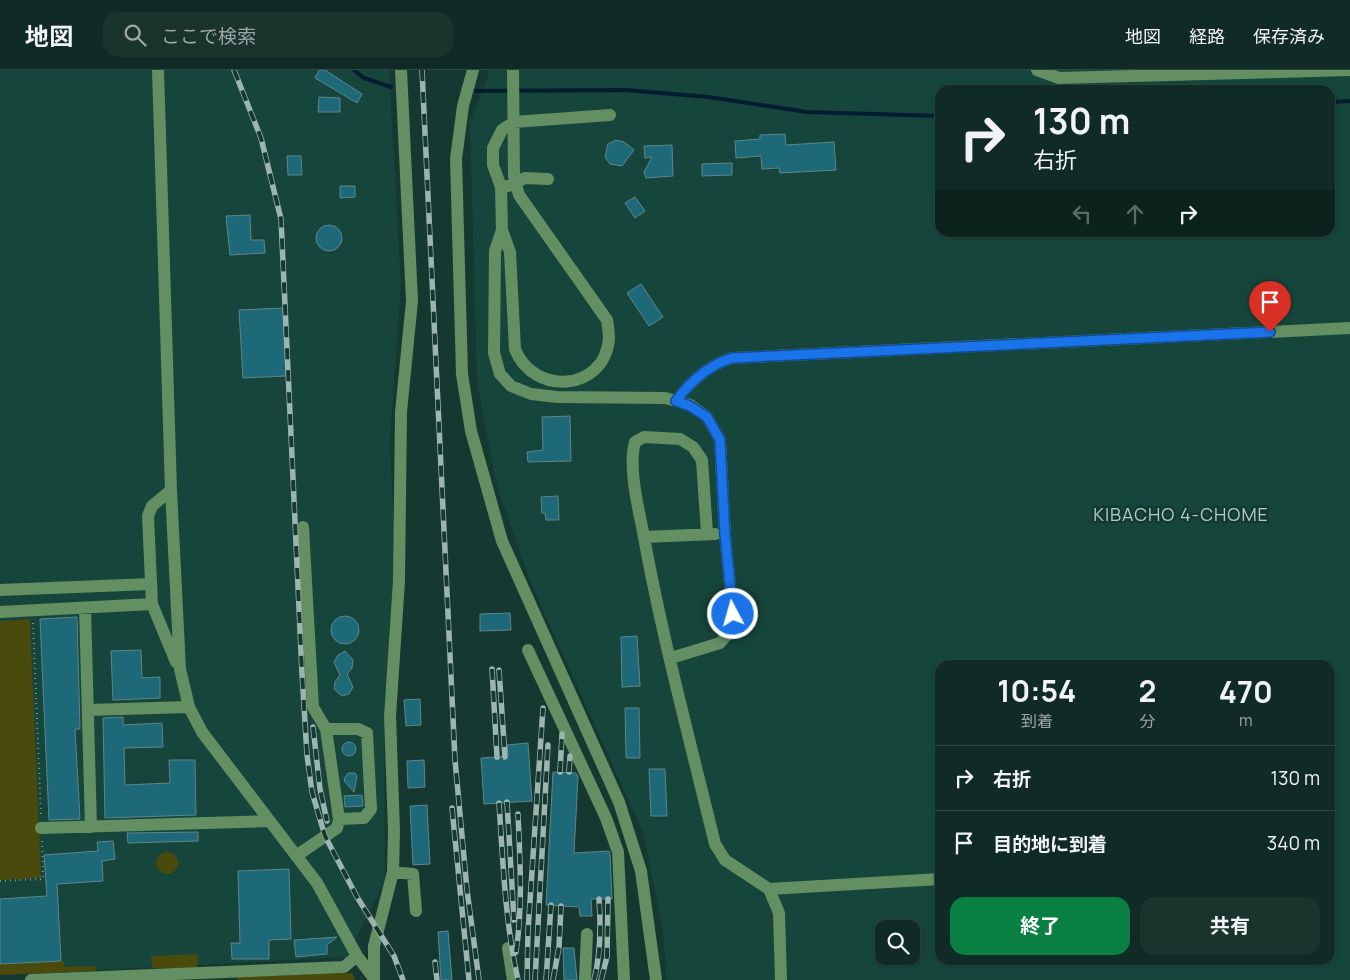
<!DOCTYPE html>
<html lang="ja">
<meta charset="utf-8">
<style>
body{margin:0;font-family:Manrope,"Noto Sans JP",sans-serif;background:#19332d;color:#f1f3f6;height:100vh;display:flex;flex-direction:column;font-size:19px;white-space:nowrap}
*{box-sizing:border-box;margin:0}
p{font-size:16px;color:#9ca7a7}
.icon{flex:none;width:28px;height:28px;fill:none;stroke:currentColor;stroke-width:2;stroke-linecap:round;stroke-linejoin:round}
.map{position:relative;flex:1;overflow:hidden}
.details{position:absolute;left:935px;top:590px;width:400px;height:305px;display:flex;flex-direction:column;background:#102b25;border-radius:15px;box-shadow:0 1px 4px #0004,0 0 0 1px #304742}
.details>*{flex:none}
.guide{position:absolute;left:935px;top:15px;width:400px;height:152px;border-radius:15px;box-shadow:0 1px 4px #0004,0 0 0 1px #304742;background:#102b25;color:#f1f3f6;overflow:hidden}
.buttons{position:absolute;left:875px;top:850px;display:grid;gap:10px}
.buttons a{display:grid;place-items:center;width:45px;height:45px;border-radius:10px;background:#102b25;box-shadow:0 1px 4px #0004,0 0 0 1px #304742;font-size:25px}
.pin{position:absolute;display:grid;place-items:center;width:42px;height:42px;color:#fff;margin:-51px -21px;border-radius:50% 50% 50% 0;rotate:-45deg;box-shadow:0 0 5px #0007}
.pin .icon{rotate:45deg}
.me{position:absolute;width:55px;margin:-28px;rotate:354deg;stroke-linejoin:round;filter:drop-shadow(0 0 4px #0008)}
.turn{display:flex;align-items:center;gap:18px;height:105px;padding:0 15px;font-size:22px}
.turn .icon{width:65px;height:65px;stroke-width:2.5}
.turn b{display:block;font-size:35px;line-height:42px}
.lanes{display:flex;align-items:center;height:48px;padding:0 15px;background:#0003;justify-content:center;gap:25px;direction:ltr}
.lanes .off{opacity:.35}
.eta{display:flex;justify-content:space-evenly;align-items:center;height:85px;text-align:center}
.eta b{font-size:30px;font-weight:700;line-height:35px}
.cta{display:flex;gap:10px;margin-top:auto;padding:10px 15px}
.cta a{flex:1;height:58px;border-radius:15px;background:#0b8043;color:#fff;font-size:20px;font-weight:700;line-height:58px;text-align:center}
.cta a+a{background:#19332d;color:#f1f3f6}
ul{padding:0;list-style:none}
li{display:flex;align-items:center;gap:15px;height:65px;padding:0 15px;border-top:1px solid #304742}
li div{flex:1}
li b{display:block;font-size:19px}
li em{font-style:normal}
header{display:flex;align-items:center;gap:30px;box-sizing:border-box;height:70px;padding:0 25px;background:#102b25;border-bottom:1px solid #304742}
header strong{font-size:24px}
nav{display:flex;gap:28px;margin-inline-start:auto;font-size:18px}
.search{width:350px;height:45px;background:#19332d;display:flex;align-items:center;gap:12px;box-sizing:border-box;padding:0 18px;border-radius:15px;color:#9ca7a7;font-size:19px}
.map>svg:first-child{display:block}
.built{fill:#16453b;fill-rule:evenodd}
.green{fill:#4a4a0d}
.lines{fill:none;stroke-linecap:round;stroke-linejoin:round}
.stream{stroke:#041c30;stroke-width:4}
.building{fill:#1d6977;stroke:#60858d}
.path{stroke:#7a958e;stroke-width:2;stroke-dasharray:1 4;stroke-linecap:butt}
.minor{stroke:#638f62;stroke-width:12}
.rail-casing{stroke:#9db5af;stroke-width:5.5}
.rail{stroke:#153931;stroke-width:4;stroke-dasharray:11;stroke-linecap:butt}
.route-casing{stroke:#114b97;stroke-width:12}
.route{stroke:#1a73e8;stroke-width:9}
.labels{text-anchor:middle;stroke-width:5;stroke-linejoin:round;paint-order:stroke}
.neighbourhood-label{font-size:18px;letter-spacing:1px;fill:#aad1c7;stroke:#153931}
</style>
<header>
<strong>地図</strong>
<div class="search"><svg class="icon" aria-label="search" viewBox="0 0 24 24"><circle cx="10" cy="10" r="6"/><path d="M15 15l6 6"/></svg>ここで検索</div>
<nav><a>地図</a><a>経路</a><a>保存済み</a></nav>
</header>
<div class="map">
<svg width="1350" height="910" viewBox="0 0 1350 910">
<rect width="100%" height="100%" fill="#153931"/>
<path class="built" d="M0,0h389l12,215 -11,155 6,142 -12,122 1,176 -38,77 -347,18z
M490,0h860v910h-683l-4,-46 -19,-99 -114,-254 -34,-98 -19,-101 -7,-260zM940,20h390v142h-390zM940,595h390v295h-390zM884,859h27v27h-27z"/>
<path class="green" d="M30,549l11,259 -41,2v-259z
M156 793a11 11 0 1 1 22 0a11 11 0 1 1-22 0Z
M198,884l-1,15 -45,-1 -1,-12z
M64,891l1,6 30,-1 1,5 -96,4v-11z
M352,903l3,7h-117l-1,-3z"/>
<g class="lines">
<path class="stream" d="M354,0l10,8 27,9
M476,21l150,-1 83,7 98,15 133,4
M1330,32l20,-1"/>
</g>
<path class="building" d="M319,0h6l37,24 -5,9 -42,-25z
M319,27l21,1v14h-22z
M785,64l1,11 48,-3 2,28 -56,3 -1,-5 -17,1 -1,-13 -25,2 -1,-17 25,-2v-4z
M616,70l8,2 10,8 -12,16 -12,-2 -5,-7 3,-13z
M672,75l1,31 -27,2 -2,-6 8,-15 -7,1 -1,-12z
M287,86h14l1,19h-14z
M732,93v12l-30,1v-12z
M340,116h15v11l-15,1z
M635,127l10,14 -10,7 -10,-15z
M250,145l1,25h13l1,13 -35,2 -4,-39z
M316 168a13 13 0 1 1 26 0a13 13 0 1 1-26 0Z
M641,214l22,33 -14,9 -22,-33z
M283,238l3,68 -43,2 -4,-68z
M570,346l1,45 -43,1 -1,-10 16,-2 -1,-33z
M558,426l1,24h-13l-1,-7h-3l-1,-16z
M510,543l1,17 -31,1v-17z
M331 560a14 14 0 1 1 28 0a14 14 0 1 1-28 0Z
M77,547l3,112h-5l5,90 -31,1 -9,-201z
M637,566l3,50 -18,1 -1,-50z
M141,580l1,28 18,-1v21l-47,2 -2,-49z
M345,581l8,9 -1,8 -5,6 6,13 -4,7 -7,2 -8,-7 1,-7 5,-7 -6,-13 4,-7z
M420,629l1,26 -15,1 -2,-26z
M625,638h14l1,50h-14z
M123,647v8l39,-2 1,24 -39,1 1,37 45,-2 -1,-23h26l1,55 -91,3 -2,-100z
M342 679a7 7 0 1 1 14 0a7 7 0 1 1-14 0Z
M528,673l4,58 -48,3 -3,-46 27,-2 -1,-11z
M424,690l1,27 -17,1 -1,-27z
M649,699h16l2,47h-16z
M553,702l23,1 2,4 -4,76 35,-2 1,3 2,45h-21l1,17h-12l-1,-9 -33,-2z
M348,703h7l2,3 -3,16 -9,-10 -1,-3z
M362,725l1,11 -18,1 -1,-11z
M427,735l3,59 -17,1 -3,-59z
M198,762v9l-70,2 -1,-10z
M113,771l2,18 -13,2 1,20 -46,3 4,77 -61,3v-65l47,-3 -3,-41 54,-4 -1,-9z
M289,799l2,70 -22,1v19h-37l-1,-16h9l-2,-72z
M448,861l4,49h-11l-3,-48z
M337,867l-10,8v9l-31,3 -2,-17z
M563,878h11l3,32h-13z"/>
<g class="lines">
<path class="path" d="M33,553l8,192
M0,811l43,-2 -1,-39"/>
<path class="minor" d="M158,0l13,420 9,179 9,38 13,25 115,151 40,73 16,21
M473,0l-10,36 -7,53 6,215 9,57 31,110 117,261 22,69 15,109
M1037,0l22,8 291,-8
M610,45l-96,7 -12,8 -9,18v17l8,22 1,43 -7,21 -1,102 6,21 11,12 20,8 26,3 108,1 11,3 14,4 17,12 13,23 5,95 8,79 -3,17 -10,12 -49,15
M508,116l17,-8 23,1
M502,160l8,22 5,97c18,47 89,43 94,-10 0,-6 -1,-13 -2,-19l-88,-125 -5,-18 -1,-107
M676,331c14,-19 33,-36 56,-43l618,-30
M171,420l-19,16 -4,10 4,88 24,58
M707,463l-5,-73 -9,-13 -13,-8 -36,-2 -9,5c-7,24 3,65 8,90 19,105 47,209 72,312l10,16 44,29 10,24 2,67
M644,467l71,-3
M0,520l151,-6
M85,538l6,219
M0,542l152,-8
M528,580l78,168 12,34 6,128
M88,640l101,-3
M326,659h32l9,4 4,76 -7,9 -25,1
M41,758l229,-7
M296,786l41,-28 2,-9 -13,-90 -13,-22 -10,-180
M393,802l20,2 3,37
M769,819l171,-10
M508,878l5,32
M31,910l313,-13 13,-11
M374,910v-34l19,-74 1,-41 -4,-115 9,-135 2,-169 11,-111 -11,-231
M585,910l2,-46"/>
<g class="rail-casing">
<path id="rail" d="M234,0l27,68 20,81 21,454 5,82 5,37 13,44 32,61 37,59 9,24
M422,0l33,690 12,130 12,90
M492,599l5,88
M499,600l6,87
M313,657l7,62 7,32
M560,702l2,-38
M569,702l1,-16
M507,732l7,118
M499,733c4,59 6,119 19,177
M452,738l17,172
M516,882c7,-46 4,-92 2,-138
M435,892l2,18
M527,910l1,-49 15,-223
M535,910l13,-235
M546,910l5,-75
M553,910l6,-33 2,-41
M594,910c7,-27 7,-53 5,-81
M601,910l6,-23 1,-58"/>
</g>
<use href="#rail" class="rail"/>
</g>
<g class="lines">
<g class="route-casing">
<path id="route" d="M733,544l-8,-79 -5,-95 -13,-23 -17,-11 -14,-5c14,-19 33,-36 56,-43l538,-26"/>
</g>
<use href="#route" class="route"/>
</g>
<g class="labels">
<g class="neighbourhood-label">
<text x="1181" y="451">KIBACHO 4-CHOME</text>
</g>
</g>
</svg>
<div class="buttons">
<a><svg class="icon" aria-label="search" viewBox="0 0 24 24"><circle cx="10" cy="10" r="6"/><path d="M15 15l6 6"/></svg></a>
</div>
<div class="pin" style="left:1270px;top:262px;background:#d93025"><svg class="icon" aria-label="arrive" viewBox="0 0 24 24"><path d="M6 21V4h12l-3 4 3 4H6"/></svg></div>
<svg class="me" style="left:733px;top:544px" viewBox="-20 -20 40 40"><circle r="17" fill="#1a73e8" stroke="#fff" stroke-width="3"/><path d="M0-11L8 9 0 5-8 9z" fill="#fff"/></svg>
<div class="guide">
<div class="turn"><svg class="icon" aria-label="right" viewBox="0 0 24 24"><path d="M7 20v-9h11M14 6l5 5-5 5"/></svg><div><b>130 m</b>右折</div></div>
<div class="lanes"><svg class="icon off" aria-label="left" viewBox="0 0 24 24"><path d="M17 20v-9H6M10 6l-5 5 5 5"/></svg><svg class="icon off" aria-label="ahead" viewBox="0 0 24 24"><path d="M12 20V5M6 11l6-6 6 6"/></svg><svg class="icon" aria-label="right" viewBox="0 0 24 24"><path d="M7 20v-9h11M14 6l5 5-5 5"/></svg></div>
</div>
<section class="details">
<div class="eta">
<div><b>10:54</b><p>到着</p></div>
<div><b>2</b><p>分</p></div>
<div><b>470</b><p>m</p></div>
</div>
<ul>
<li><svg class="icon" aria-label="right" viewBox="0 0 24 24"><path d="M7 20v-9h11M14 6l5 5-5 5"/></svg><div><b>右折</b></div><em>130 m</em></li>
<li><svg class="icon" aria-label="arrive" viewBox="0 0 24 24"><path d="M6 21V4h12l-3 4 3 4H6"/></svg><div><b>目的地に到着</b></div><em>340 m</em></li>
</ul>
<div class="cta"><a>終了</a><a>共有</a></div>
</section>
</div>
